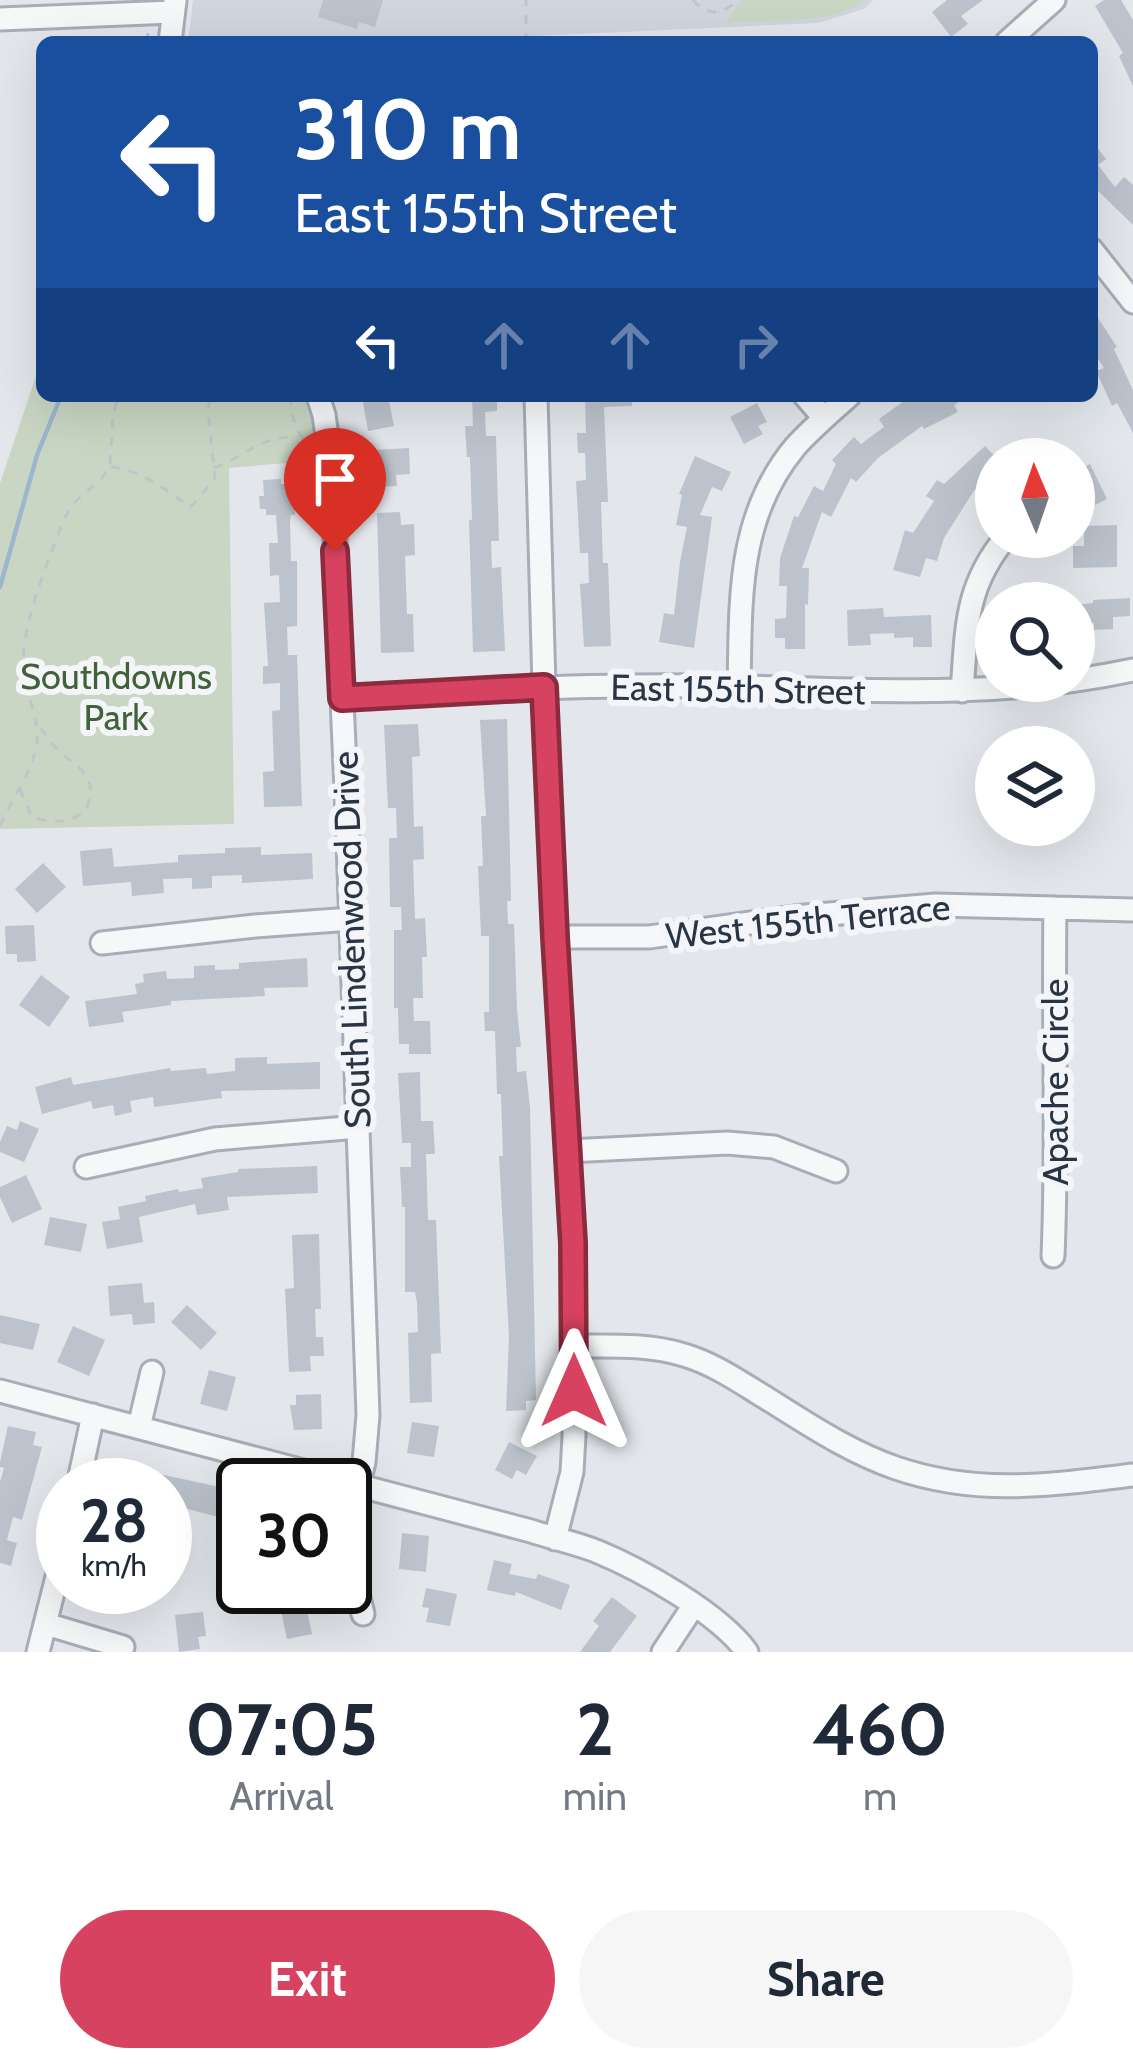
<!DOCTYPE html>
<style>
body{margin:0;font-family:Cabin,sans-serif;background:#f6f6f7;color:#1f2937;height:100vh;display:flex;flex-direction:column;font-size:45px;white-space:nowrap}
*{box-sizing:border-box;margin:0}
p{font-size:39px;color:#747a83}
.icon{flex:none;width:66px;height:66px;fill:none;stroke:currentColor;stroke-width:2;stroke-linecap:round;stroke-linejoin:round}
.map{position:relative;height:1652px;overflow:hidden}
.drawer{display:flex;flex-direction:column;background:#fff;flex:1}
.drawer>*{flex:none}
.hud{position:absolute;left:36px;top:36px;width:1062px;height:366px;border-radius:18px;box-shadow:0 12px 48px #0002;background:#1a4fa0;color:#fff;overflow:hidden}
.needle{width:78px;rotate:358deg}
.buttons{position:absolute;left:975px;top:438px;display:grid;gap:24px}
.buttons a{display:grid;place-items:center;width:120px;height:120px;border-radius:50%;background:#fff;box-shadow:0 12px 48px #0002;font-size:60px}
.speed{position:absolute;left:36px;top:1458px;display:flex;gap:24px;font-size:60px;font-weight:700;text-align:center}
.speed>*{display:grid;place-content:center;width:156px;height:156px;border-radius:50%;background:#fff;box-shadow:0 12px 48px #0002;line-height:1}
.speed small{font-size:30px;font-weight:400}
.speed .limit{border:6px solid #111;border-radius:18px;background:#fff;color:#111}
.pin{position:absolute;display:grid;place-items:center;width:102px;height:102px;color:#fff;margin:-123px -51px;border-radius:50% 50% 50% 0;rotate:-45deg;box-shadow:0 0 12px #0007}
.pin .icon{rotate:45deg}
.me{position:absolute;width:132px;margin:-66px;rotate:0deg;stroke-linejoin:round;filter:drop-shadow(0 0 9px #0008)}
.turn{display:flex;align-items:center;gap:42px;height:252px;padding:0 60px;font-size:54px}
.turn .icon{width:156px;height:156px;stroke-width:2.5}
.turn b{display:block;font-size:84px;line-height:102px}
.lanes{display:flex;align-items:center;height:114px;padding:0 60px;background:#0003;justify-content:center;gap:60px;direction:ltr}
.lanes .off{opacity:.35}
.eta{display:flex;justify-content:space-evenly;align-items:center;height:204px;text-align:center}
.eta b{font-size:72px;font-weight:800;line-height:84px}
.cta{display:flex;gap:24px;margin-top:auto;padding:24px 60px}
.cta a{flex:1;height:138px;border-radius:72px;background:#d6425f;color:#fff;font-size:48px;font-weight:800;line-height:138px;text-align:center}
.cta a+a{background:#f6f6f7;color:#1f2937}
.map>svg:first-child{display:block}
.built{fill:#d1d6de}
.green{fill:#c9d6c3}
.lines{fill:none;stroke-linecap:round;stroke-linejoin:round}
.stream{stroke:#9cb6cd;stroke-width:4.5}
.building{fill:#bcc3cc}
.minor-casing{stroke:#a7aeb7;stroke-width:27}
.path{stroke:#c1c5ca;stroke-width:3;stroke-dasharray:9 9;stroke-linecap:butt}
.minor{stroke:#f6f7f9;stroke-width:21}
.route-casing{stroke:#8b2b3e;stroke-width:30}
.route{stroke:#d6425f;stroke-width:21}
.labels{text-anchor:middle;stroke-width:12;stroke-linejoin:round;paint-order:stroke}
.park-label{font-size:36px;fill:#406236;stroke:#f3f5f9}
.street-label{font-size:36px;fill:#293545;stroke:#f3f5f9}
</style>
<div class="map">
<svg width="1133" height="1652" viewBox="0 0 1133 1652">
<rect width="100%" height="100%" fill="#e3e7ec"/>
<path class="built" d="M193,0h680l-9,9 -46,14 -414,19h-216z"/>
<path class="green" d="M741,0h123c-27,25 -100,20 -137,22z
M42,358v38h265l8,23 6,41 -92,8 5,356 -234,5v-346z"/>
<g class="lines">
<path class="stream" d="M0,587l37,-132 24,-59"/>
</g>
<path class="building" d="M323,0h60l-8,27 -16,-5 -2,7 -39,-12z
M947,0h36l-22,16 7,8 -17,13 -19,-25z
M1104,0h17l12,20v66l-14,-30 4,-3 -28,-47z
M1092,141l14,18 -8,6 17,22 9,-10 9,8v40l-41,-40z
M1092,309l25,38 -3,2 19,41v43l-16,-30 -5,3 -16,-35 8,-3 -12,-18z
M388,396l6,30 -26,5 -6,-34z
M472,396h25v15l-12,1 1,24h10l3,105h-8l1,27 9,-1 4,84 -32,1 -4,-132h3l-2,-63h-3l-2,-31h8z
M585,396h47v10l-28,1 4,95h-7l2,61h5l3,83 -27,1 -4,-63 9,-1 -1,-30h-8l-4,-72 10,-1 -1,-27h-7l-1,-20h9z
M911,396h58l-15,9 4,7 -34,17 -2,-3 -44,32 -22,24 -5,-4 -20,39 -9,-5 -20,56h7l-1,37 -3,-1v45h-20v-11h-10v-19l11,-1 1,-32h-8l1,-28 14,-42 4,1 16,-31 9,5 13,-27 -4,-4 22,-23 7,7 23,-17 -5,-8z
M757,403l10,19 -9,4 5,8 -19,10 -14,-27z
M985,446l13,13 -8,12 5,5 -16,16 -4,-3 -31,49 -7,23 -11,-3 -6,19 -27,-7 12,-40 8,3 21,-32 -8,-5 11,-16 7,4z
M409,448l1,26 -14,1 1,11 -21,1 -2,-37z
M695,456l36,16 -9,19 -10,-4 -12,28 12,2 -18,131 -35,-6 5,-29 10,2 6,-53 7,-35 -11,-2 6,-30 -3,-1z
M1090,464l17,35 -28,14 -5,-9v-32z
M281,479v5h4l1,10h5v9h3l1,12h-4l-1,7 1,39h6v65l-10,1 1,28h9l5,151 -38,1 -1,-35 11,-1 -2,-60 8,-1v-27l-17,1v-18h5l-4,-63 16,-1 -1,-27 -9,1 -1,-33h9l-2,-28h-10v-6h-6l-1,-13h5l-1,-16z
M400,512l1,13 13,-1 1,31 -10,1 2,58h6l1,38 -33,1 -4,-140z
M1117,525v42l-44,1v-22h11v-20z
M1130,598v18l-17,1v12l-19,1v-7l-20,2v-20l19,-2v-3z
M883,608l1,9 47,-2 1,32h-19v-10l-19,1v-5l-24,1 1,11 -23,1 -1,-36z
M507,719l4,182h-4l1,23h6l3,86 4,37h-5l1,25 9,-1 4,37 6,292 -10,1v9l-20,1 3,-74 -10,-181h4l-2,-62h-4l-2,-63h-10l-1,-19h5v-76h-8l-3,-70h5l-2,-50h5l-6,-96z
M418,724l2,32 -8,1 2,70 9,-1 1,33 -11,1 2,59 10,-1 2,39h-5l1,41h-10l1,23h16l1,33h-22v-10h-10l-1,-36h-4v-78h8l-1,-23h-11l-1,-69h8l-1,-30h-8l-4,-83z
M261,847v8l51,-2 1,26 -71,4v-8l-30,1v12l-20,1v-11l-29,1 1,14 -32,3 -1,-14 -48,4 -3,-35 32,-3 2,19 64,-5v-7l47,-2v-5z
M43,863l23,24 -29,26 -22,-24z
M34,925l2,36 -19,1v-8h-11l-1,-28z
M307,958l1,29 -44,1 1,8 -94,5v4l-49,7 2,10 -35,5 -4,-26 52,-7 -2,-10 9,-2 -1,-8 23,-3 1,8 27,-1v-12l21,-1v5l24,-1v-6z
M41,975l29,22 -21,30 -30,-22z
M267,1057v7l53,-2v27l-99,2 1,7 -68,9 -1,-10 -23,4 2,11 -17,4 -2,-11 -20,4 -2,-8 -49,13 -7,-27 36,-10 2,8 97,-17 1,3 35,-3 1,6 28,-3v-13z
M420,1072l1,49h12l2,33h-9l2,66h8l5,133 -10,1 1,48 -22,1 -2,-70 10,-1 -1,-29 -2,-11h-10v-85h-3l-2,-40h11v-24h-9l-4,-70z
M20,1121l19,8 -15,33 -24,-10v-10l7,-16 10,4z
M317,1166l1,27 -91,4 2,13 -32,5 -2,-11 -56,13 4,25 -36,7 -5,-27 18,-3 -2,-12 28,-6 -1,-5 33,-7 1,3 24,-4 -2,-10 37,-6v-3z
M26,1175l16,34 -30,14 -12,-26v-10z
M50,1217l37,7 -6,28 -37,-7z
M319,1234l2,75h-6l1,28h7l1,19h-14l1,15 -22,1 -4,-83 9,-1 -2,-53z
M142,1283l2,20 10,-1 1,21 -22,2 -1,-11 -22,2 -2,-30z
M187,1305l30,28 -16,17 -30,-28z
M0,1315l40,9 -7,26 -33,-7z
M73,1326l32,14 -16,36 -32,-14z
M209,1370l27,7 -9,34 -27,-7z
M321,1394l1,35 -28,1 -4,-25h6v-10z
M412,1422l27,4 -5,31 -27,-4z
M8,1426l28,6 -3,13 9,2 -20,73 -9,-3 -6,23 10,3 -6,23 -11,-3v-81l4,-14 -4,-1v-5z
M509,1442l28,14 -11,19 -9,-5 -5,9 -17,-9z
M114,1461l36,11 93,20 -6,30 -72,-19v-18h-59z
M402,1533l27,3 -3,36 -27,-3z
M494,1560l18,4 -3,10 27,5 2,-5 32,11 -9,25 -45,-18 -1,4 -28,-6z
M276,1587h26l10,47 -25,5z
M426,1588l31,6 -7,32 -24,-4 3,-14 -7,-1z
M612,1597l25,19 -27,36h-30l19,-26 -6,-5z
M203,1612l3,24 -8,1 2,12 -21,3 -4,-37z"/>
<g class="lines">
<g class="minor-casing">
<path id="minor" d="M0,19l173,-7
M170,42l5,-41
M1007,42l47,-42
M1092,250l41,52
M318,396l6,19 8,57 15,341 21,602 -4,47 -12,50 -3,44 14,58
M536,396l8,291 11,250 18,306 1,193 -2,36 -17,67
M805,396l19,22
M739,688c2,-86 -3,-170 56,-241 16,-18 36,-35 54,-51
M962,691c5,-62 2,-103 44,-154
M342,698c122,-8 243,-14 365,-12 146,3 281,15 426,-16
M555,937h94l145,-20 141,-12 198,5
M102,943l153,-17 96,-7
M569,1151l158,-8 47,4 62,24
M86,1167l129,-28 143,-12
M1053,1256c5,-116 0,-232 2,-348
M574,1346c37,0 74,-2 110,9 27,8 50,23 74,38 44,27 88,58 138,75 82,28 153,17 237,7
M0,1391l531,140c21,7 44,12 65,20 44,18 123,62 151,101
M139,1427l13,-55
M78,1485l15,-70
M46,1624l77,23
M38,1652l25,-99
M663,1652l31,-47"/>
</g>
<path class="path" d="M693,0c14,16 29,16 44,0
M147,42l1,-10
M526,42v-42
M290,396c2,17 4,36 18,47
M111,467c31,3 54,23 80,40l24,-29 -7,-67 2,-15
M214,468c33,-12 44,-32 84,-31
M20,789l12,28c14,5 34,7 47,-2 7,-4 8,-6 10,-15 8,-26 -17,-36 -33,-52 -6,-7 -12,-15 -18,-23
M0,826c11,-26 30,-50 36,-78 6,-29 -12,-54 -13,-83 -1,-42 26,-106 41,-146l11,-17 28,-25 7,-11 3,-50 5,-20"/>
<use href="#minor" class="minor"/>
</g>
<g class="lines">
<g class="route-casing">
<path id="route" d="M335,551l7,147 202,-11 11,250 18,306 1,148"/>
</g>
<use href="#route" class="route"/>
</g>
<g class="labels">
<g class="park-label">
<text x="116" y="689">Southdowns<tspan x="116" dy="41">Park</tspan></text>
</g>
<g class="street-label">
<text transform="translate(738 689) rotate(1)" y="13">East 155th Street</text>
<text transform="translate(808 921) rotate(-6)" y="13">West 155th Terrace</text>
<text transform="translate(351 940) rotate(-92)" y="13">South Lindenwood Drive</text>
<text transform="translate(1055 1082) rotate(-90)" y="13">Apache Circle</text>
</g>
</g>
</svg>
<div class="buttons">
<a><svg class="needle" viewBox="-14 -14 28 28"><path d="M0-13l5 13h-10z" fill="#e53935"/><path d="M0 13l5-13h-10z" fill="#747a83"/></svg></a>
<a><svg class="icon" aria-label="search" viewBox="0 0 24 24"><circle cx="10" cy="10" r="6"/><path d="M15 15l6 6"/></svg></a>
<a><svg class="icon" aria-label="layers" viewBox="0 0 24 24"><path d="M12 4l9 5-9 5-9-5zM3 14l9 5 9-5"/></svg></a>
</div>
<div class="speed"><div>28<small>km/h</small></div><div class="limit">30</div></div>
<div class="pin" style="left:335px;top:551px;background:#d93025"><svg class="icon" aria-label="arrive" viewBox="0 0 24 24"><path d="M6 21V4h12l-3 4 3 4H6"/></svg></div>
<svg class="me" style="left:574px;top:1391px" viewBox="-20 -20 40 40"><path d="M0-17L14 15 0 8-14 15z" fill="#d6425f" stroke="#fff" stroke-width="4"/></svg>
<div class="hud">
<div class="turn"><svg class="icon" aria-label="left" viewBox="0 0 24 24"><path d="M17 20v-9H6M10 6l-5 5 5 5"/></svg><div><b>310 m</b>East 155th Street</div></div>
<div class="lanes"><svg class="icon" aria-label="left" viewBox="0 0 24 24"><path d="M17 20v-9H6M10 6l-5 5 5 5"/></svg><svg class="icon off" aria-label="ahead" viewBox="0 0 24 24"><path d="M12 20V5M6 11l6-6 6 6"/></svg><svg class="icon off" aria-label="ahead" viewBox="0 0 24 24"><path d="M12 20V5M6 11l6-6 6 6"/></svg><svg class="icon off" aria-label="right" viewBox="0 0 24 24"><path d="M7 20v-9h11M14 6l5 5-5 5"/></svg></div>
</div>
</div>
<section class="drawer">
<div class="eta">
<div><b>07:05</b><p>Arrival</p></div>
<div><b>2</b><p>min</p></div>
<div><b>460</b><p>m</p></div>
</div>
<div class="cta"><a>Exit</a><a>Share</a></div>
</section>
